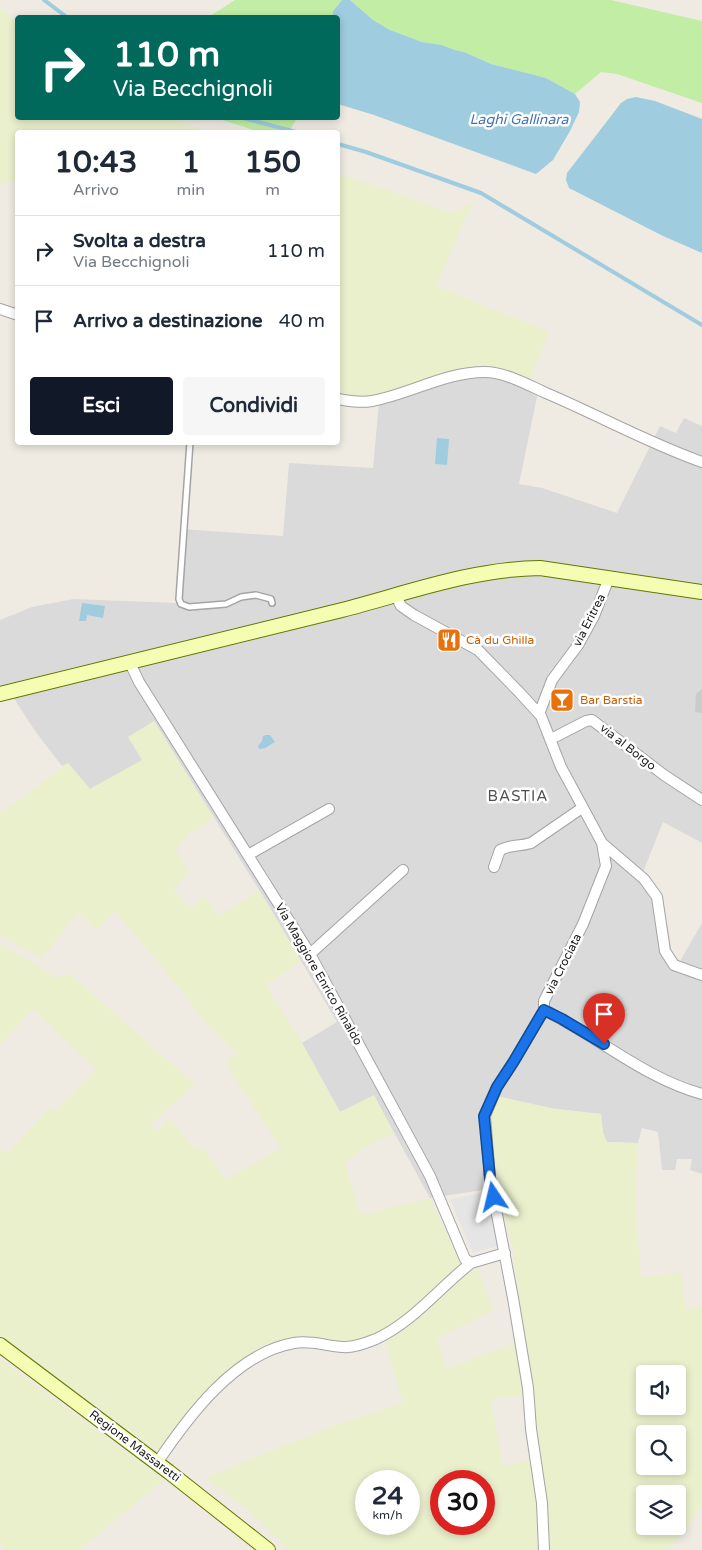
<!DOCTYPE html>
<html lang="it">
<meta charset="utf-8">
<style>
body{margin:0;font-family:"Varela Round",sans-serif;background:#f6f6f7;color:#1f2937;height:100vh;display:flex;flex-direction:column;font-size:19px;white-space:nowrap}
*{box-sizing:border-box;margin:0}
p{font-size:16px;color:#747a83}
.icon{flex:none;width:28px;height:28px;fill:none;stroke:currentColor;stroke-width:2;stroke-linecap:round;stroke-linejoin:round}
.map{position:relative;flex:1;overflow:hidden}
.sheet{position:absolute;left:15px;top:130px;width:325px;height:315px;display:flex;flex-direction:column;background:#fff;border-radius:5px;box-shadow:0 2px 8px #0003}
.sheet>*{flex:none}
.hud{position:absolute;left:15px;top:15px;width:325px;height:105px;border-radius:5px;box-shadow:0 2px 8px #0003;background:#00695c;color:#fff;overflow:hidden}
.buttons{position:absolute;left:636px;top:1365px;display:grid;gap:10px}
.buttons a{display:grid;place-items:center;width:50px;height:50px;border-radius:5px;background:#fff;box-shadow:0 2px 8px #0003;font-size:25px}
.speed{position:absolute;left:355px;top:1470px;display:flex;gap:10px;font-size:25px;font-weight:700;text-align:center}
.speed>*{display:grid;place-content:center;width:65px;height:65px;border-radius:50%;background:#fff;box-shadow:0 2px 8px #0003;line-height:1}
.speed small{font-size:12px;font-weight:400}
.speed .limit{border:8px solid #d22;background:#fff;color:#111}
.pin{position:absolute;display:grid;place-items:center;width:42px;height:42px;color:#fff;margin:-51px -21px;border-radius:50% 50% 50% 0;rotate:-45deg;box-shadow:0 0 5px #0007}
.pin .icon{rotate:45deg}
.me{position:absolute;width:55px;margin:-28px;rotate:350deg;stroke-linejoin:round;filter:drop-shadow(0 0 4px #0008)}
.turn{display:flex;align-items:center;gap:18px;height:105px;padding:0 15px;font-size:22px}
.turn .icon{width:65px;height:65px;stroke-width:2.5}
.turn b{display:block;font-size:35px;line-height:42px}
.eta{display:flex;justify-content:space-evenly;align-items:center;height:85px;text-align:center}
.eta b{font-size:30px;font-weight:700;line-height:35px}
.primary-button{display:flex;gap:10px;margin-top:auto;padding:10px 15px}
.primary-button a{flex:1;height:58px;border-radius:5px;background:#111827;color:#fff;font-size:20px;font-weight:700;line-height:58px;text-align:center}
.primary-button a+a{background:#f6f6f7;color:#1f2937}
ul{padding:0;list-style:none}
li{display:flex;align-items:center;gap:15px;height:70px;padding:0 15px;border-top:1px solid #e0e1e3}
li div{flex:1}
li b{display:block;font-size:19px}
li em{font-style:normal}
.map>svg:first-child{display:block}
.residential{fill:#dbdada}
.religious{fill:#cbcbcb}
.farmland{fill:#eaefcc;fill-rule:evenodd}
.grass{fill:#c2eda4}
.parking{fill:#e5e5e5}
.water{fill:#9fccdf}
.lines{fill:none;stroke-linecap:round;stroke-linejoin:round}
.stream{stroke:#9fccdf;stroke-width:4}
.lane-casing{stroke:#a4a4a4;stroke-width:8}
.street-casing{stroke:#a4a4a4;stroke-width:12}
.secondary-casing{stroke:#627800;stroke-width:16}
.lane{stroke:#fff;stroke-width:5}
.street{stroke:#fff;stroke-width:10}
.secondary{stroke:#f4fdb2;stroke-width:14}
.route-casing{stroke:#114b97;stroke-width:12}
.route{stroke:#1a73e8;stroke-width:9}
.labels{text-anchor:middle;stroke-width:5;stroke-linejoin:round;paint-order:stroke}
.street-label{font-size:12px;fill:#1d1d1d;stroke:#fff}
.food-label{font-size:12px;fill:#c56008;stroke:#fff;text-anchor:start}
.water-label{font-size:14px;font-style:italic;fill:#4473b2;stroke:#fff}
.quarter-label{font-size:15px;letter-spacing:1px;fill:#505050;stroke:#fff}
</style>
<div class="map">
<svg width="702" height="1550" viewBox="0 0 702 1550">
<rect width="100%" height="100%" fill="#efebe2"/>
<path class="residential" d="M485,376l13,2 40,14 -19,92 23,4 75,25 43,-87 16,7 8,-15 18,8v417l-39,-21 -20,50 16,23 9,34 4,25 8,7 22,-38v251l-12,-4 2,-11h-15l-2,11h-13l-4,-38 -16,-4 -4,15 -31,-1 -4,-9 -2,-19 -45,-5 -60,79 -66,10 -56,-102 -34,16 -38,-69 35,-21 -71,-121 -112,-180 -11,39 -53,29 -22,-26 -6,3 -27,-35 -22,-34 -13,4v-81l32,-13 42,-8 102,4 5,-74 102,7 6,-73 84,5 6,-65 52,-18z"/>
<path class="religious" d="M702,689v24l-7,-1 1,-18z"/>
<path class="farmland" d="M0,8l8,6 9,10 1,94h152l37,14h-189l-1,49h-9l-8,4z
M338,174l53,17 60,22 10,-3 13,-10 -38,86 113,46 -20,48 -40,-12 -75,15 -40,13 -14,2 -22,-3z
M154,721l58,95 -10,12 -14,5 -12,17 13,22 -16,18 18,19 13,-13 14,20 41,-25 42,70 -35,24 36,58 38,69 34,-17 20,38 -30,15 -19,14 15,53 70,-17 32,70 -65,56 -37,18 -87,5 -88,70 -27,34 -158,-115v-187l7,5 43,-46 5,3 41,-42 -63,-60 -33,35v-100l42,24 14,10 7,-3 7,-1 125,110 -45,41 6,7 13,-14 28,33 6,-4 23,33 55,-32 -51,-77 -2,-5 1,-7 6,-7 -27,-26 -30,-40 -63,-75 -18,19 -19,-17 -36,45 -42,-22v-127l3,3 65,-49 22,26 52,-29 -14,-23z
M497,1096l59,13 45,5 2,19 4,9 31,1 -3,55 6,79 40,-5 5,38 16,-4v200l-11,16 -22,28h-121l-35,-301 -13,-55 -4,-6 -7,-72zM645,1374h33v32h-33zM645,1434h33v32h-33zM645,1494h33v32h-33z
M478,1269l15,41 -56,28 9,31 60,-23 12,-2 6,51 -33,4 12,67 28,-6 9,56 -1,34h-251l-43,-43 -23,-15 -16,-15 130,-52 67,-22 -19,-65 67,-54 14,-9zM366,1481h43v43h-43zM441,1481h43v43h-43z
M0,1360l157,115 6,6 -84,69h-73l-6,-7z"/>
<path class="grass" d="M235,0h112h-5l-9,11v6l-126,1z
M350,0h261l91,21v82l-85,-29 -16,-2 -26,22 -29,-16 -55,-14 -27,-12 -9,-2 -13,-5 -20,-3 -32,-12 -17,-10z
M218,118h79l-8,14h-29l-41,-13z"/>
<path class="parking" d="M490,1192l10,53 -27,8 -23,-54z"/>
<path class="water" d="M342,0h8l23,20 17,10 32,12 20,3 13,5 9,2 27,12 55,14 29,16 5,8 -1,10 -9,19 -17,29 -17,14 -162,-59 -36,-11v-86l-5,-1v-6z
M636,97l19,4 47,18v134l-39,-17 -94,-48 -3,-8 1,-7 54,-70 6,-4z
M437,438l12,1 -2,26 -12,-1z
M82,603l23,3 -2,12 -16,-3 -1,6h-7z
M266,735h4l5,7 -10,6 -6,1 -1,-3 4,-5 1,-5z"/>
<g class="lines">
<path class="stream" d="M44,0l24,18
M243,118l53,14
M338,144l28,8 115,41 221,132"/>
<g class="lane-casing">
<path id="lane" d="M190,442l-11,157 2,5 8,3 37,-3 15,-7 15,-2 15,4 1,4"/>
</g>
<g class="street-casing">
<path id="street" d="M0,309l18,6
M338,399c11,2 22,4 34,2 38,-7 73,-29 113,-29 20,0 43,13 61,21 52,22 102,50 156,69
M395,594l6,12 13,9 64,35 41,42 22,24 20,51 41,76 42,36 13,18 8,54 9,14 28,10
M130,663l9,19 171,272 120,222 35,83 6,4 34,-10
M539,714l13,-34 26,-35 16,-29 15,-38
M551,739l35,-18 6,-1 72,55 38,25
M248,855l81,-46
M494,867l6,-17c13,-6 18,-3 31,-7l51,-35
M310,954l93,-84
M544,1010c53,26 100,68 158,84
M157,1463c31,-46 78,-110 137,-120 17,-3 32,3 49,4 11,1 23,-4 33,-8 37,-17 63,-51 95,-76
M544,1550l-2,-47 -11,-74 -3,-41 -15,-90 -23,-120 -5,-62 12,-29 17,-26 30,-51v-9l39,-77 23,-58 -4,-23"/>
</g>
<g class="secondary-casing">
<path id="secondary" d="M0,694c114,-27 228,-55 342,-84 66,-17 129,-41 198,-42l162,24
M0,1345l169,127 99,78"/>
</g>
<use href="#lane" class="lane"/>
<use href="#street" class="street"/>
<use href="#secondary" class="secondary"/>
</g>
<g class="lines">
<g class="route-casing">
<path id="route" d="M494,1197l-4,-19 -6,-62 13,-29 17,-26 30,-51 18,9 42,25"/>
</g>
<use href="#route" class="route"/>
</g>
<defs>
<g id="restaurant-square" transform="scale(1.25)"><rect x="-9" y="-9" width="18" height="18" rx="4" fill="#e8710a" stroke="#fff"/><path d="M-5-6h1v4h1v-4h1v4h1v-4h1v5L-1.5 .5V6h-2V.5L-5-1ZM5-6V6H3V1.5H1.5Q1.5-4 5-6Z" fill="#fff"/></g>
<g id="bar-square" transform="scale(1.25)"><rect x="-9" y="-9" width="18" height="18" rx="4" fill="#e8710a" stroke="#fff"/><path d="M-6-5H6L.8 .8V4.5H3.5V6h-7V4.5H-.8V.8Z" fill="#fff"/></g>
</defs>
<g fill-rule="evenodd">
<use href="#restaurant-square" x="449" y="640"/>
<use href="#bar-square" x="562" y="700"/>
</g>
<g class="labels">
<g class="street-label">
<text transform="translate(589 620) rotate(-63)" y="4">via Eritrea</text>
<text transform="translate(628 747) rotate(38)" y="4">via al Borgo</text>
<text transform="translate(563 964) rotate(-63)" y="4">via Crociata</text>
<text transform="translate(319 974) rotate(60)" y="4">Via Maggiore Enrico Rinaldo</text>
<text transform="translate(135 1446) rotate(37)" y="4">Regione Massaretti</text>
</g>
<g class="food-label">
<text x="466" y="644">Cà du Ghilla</text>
<text x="580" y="704">Bar Barstia</text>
</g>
<g class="water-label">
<text x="519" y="124">Laghi Gallinara</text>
</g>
<g class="quarter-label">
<text x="518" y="801">BASTIA</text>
</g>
</g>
</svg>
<div class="buttons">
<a><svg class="icon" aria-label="sound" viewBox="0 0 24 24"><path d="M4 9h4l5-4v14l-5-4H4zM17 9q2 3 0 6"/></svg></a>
<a><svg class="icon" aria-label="search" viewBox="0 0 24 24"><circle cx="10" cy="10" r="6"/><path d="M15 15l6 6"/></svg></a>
<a><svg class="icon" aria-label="layers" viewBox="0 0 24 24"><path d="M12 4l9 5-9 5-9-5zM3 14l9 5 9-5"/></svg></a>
</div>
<div class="speed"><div>24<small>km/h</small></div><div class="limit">30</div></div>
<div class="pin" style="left:604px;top:1044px;background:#d93025"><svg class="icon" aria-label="arrive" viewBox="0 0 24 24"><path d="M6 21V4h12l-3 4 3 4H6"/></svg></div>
<svg class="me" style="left:494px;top:1197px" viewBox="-20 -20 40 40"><path d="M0-17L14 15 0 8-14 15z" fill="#1a73e8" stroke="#fff" stroke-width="4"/></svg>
<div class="hud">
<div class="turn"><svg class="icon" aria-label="right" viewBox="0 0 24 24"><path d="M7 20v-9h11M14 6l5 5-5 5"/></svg><div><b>110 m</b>Via Becchignoli</div></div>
</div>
<section class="sheet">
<div class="eta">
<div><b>10:43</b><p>Arrivo</p></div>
<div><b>1</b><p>min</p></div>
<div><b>150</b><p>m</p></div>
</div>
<ul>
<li><svg class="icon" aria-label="right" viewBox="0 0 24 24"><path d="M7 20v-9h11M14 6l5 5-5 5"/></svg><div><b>Svolta a destra</b><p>Via Becchignoli</p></div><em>110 m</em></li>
<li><svg class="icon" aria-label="arrive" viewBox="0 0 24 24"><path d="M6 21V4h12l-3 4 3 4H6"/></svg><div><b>Arrivo a destinazione</b></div><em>40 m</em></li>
</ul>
<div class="primary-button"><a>Esci</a><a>Condividi</a></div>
</section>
</div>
